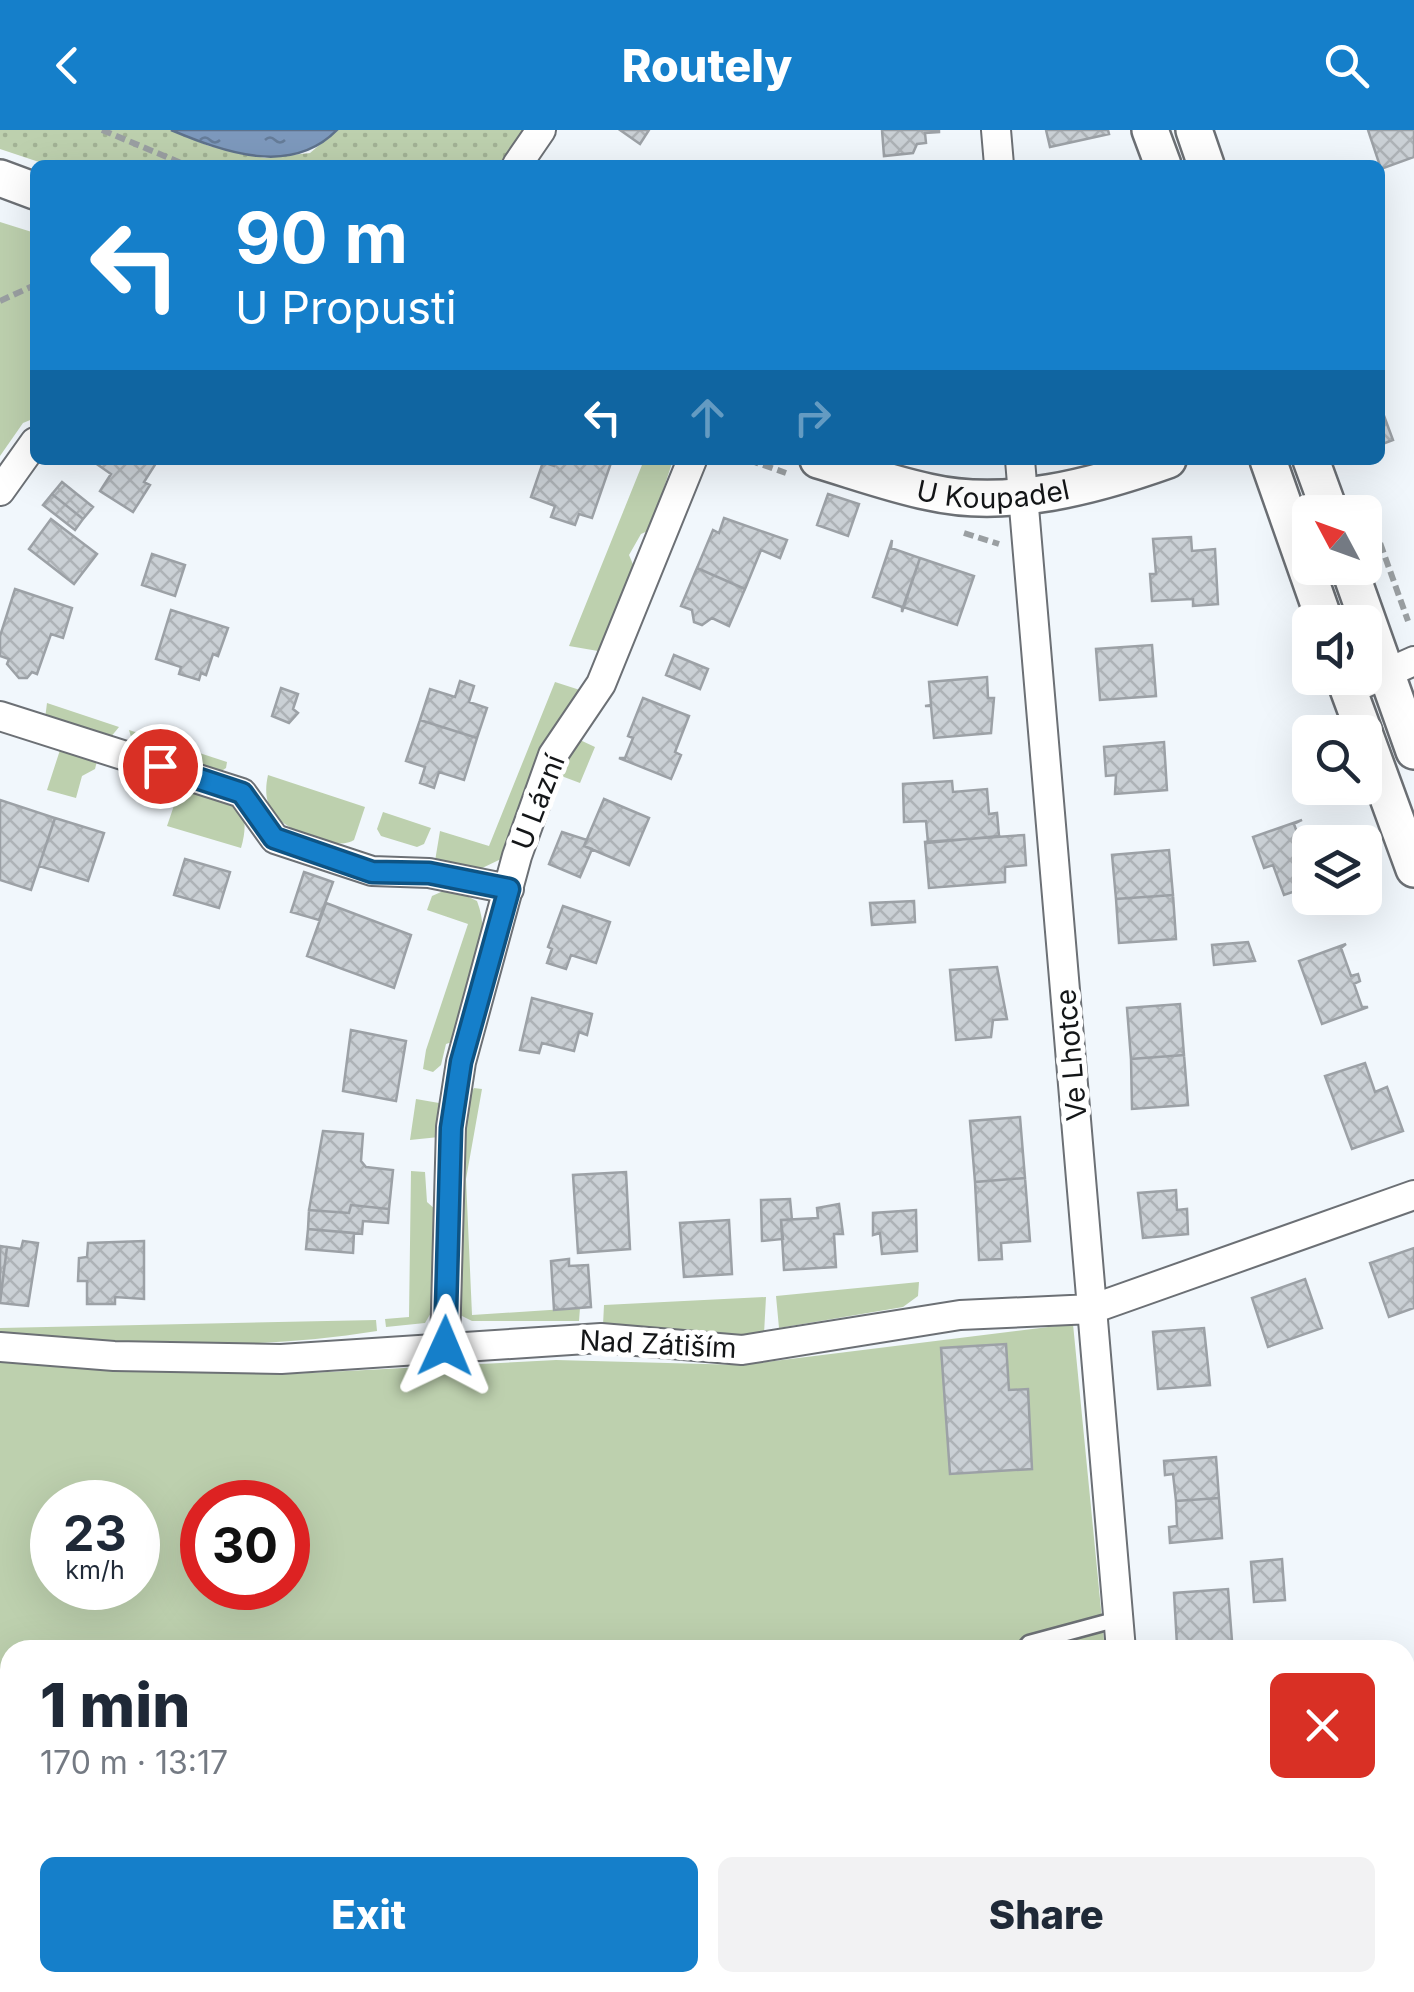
<!DOCTYPE html>
<meta charset="utf-8">
<style>
body{margin:0;font-family:Inter,sans-serif;background:#f2f2f3;color:#1f2937;height:100vh;display:flex;flex-direction:column;font-size:38px;white-space:nowrap}
*{box-sizing:border-box;margin:0}
p{font-size:32px;color:#747a83}
.icon{flex:none;width:55px;height:55px;fill:none;stroke:currentColor;stroke-width:2;stroke-linecap:round;stroke-linejoin:round}
.map{position:relative;flex:1;overflow:hidden}
.details{position:absolute;left:0px;top:1510px;width:1415px;height:352px;display:flex;flex-direction:column;background:#fff;border-radius:30px 30px 0 0;box-shadow:0 10px 40px #0002}
.details>*{flex:none}
.guide{position:absolute;left:30px;top:30px;width:1355px;height:305px;border-radius:15px;box-shadow:0 10px 40px #0002;background:#157fca;color:#fff;overflow:hidden}
.needle{width:65px;rotate:311deg}
.tools{position:absolute;left:1292px;top:365px;display:grid;gap:20px}
.tools a{display:grid;place-items:center;width:90px;height:90px;border-radius:15px;background:#fff;box-shadow:0 10px 40px #0002;font-size:50px}
.speed{position:absolute;left:30px;top:1350px;display:flex;gap:20px;font-size:50px;font-weight:700;text-align:center}
.speed>*{display:grid;place-content:center;width:130px;height:130px;border-radius:50%;background:#fff;box-shadow:0 10px 40px #0002;line-height:1}
.speed small{font-size:25px;font-weight:400}
.speed .limit{border:15px solid #d22;background:#fff;color:#111}
.pin{position:absolute;display:grid;place-items:center;width:85px;height:85px;color:#fff;margin:-42px;border:5px solid #fff;border-radius:50%;box-shadow:0 2px 10px #0007}
.me{position:absolute;width:110px;margin:-55px;rotate:1deg;stroke-linejoin:round;filter:drop-shadow(0 0 8px #0008)}
.turn{display:flex;align-items:center;gap:35px;height:210px;padding:0 40px;font-size:45px}
.turn .icon{width:130px;height:130px;stroke-width:2.5}
.turn b{display:block;font-size:70px;line-height:85px}
.lanes{display:flex;align-items:center;height:95px;padding:0 40px;background:#0003;justify-content:center;gap:50px;direction:ltr}
.lanes .off{opacity:.35}
.round{display:grid;place-items:center;flex:none;width:105px;height:105px;border-radius:15px;background:#f2f2f3}
.head{display:flex;align-items:center;justify-content:space-between;height:170px;padding:0 40px}
h1{font-size:60px;font-weight:800;line-height:75px}
.primary-button{display:flex;gap:20px;margin-top:auto;padding:20px 40px}
.primary-button a{flex:1;height:115px;border-radius:15px;background:#157fca;color:#fff;font-size:40px;font-weight:800;line-height:115px;text-align:center}
.primary-button a+a{background:#f2f2f3;color:#1f2937}
header{display:flex;justify-content:space-between;align-items:center;height:130px;padding:0 40px;background:#157fca;color:#fff;font-size:45px;font-weight:800}
.map>svg:first-child{display:block}
.grass{fill:#bdd0ae;fill-rule:evenodd}
.forest{fill:url(#forest-firs)}
.park{fill:url(#park-dots)}
.water{fill:url(#water-ripples);stroke:#5e728c;stroke-width:2.5}
.building{fill:url(#building-cross-hatch);stroke:#9ca1a6;stroke-width:2.5}
.lines{fill:none;stroke-linecap:round;stroke-linejoin:round}
.service-casing{stroke:#6c7075;stroke-width:19}
.minor-casing{stroke:#6c7075;stroke-width:32}
.tertiary-casing{stroke:#6c7075;stroke-width:40}
.path{stroke:#9a9fa2;stroke-width:6;stroke-dasharray:10 5;stroke-linecap:butt}
.service{stroke:#fff;stroke-width:14}
.minor{stroke:#fff;stroke-width:28}
.tertiary{stroke:#fff;stroke-width:35}
.route-casing{stroke:#0e5383;stroke-width:25}
.route{stroke:#157fca;stroke-width:18}
.labels{text-anchor:middle;stroke-width:10;stroke-linejoin:round;paint-order:stroke}
.street-label{font-size:28px;fill:#141618;stroke:#fff}
</style>
<header><svg class="icon" aria-label="back" viewBox="0 0 24 24"><path d="M15 5l-7 7 7 7"/></svg>Routely<svg class="icon" aria-label="search" viewBox="0 0 24 24"><circle cx="10" cy="10" r="6"/><path d="M15 15l6 6"/></svg></header>
<div class="map">
<svg width="1414" height="1862" viewBox="0 0 1414 1862">
<defs>
<pattern id="forest-firs" width="22" height="20" patternUnits="userSpaceOnUse" patternTransform="scale(2.5)"><rect width="22" height="20" fill="#bdd0ae"/><path d="M5 1l3.5 6h-7zM16 11l3.5 6h-7z" fill="#a2b295"/></pattern>
<pattern id="park-dots" width="8" height="8" patternUnits="userSpaceOnUse" patternTransform="scale(2.5)"><rect width="8" height="8" fill="#bdd0ae"/><path d="M2 2h.1M6 6h.1" fill="none" stroke="#a2b295" stroke-width="1.8" stroke-linecap="round"/></pattern>
<pattern id="water-ripples" width="26" height="14" patternUnits="userSpaceOnUse" patternTransform="scale(2.5)"><rect width="26" height="14" fill="#7d99bd"/><path d="M2 4q2-2 4 0t4 0M15 11q2-2 4 0t4 0" fill="none" stroke="#657c99"/></pattern>
<pattern id="building-cross-hatch" width="8" height="8" patternUnits="userSpaceOnUse" patternTransform="scale(2.5)"><rect width="8" height="8" fill="#cad0d5"/><path d="M0 0l8 8M0 8l8-8" fill="none" stroke="#adb2b6"/></pattern>
</defs>
<rect width="100%" height="100%" fill="#f1f7fc"/>
<path class="grass" d="M0,92l35,11v185l-12,5 -23,33z
M644,330h29l-23,70 -9,4 -12,21 6,14 -37,82 -29,-5z
M555,552l28,9 -40,60 -42,108 -25,12 -41,-10 5,-30 49,15z
M47,573l72,24 -9,11 -65,-19z
M129,600l98,32 -1,6 -9,6 -83,-27z
M580,610l15,7 -15,36 -24,-9z
M66,617l31,14 -2,8 -13,7 -6,22 -29,-8 13,-40z
M268,645l97,32 -11,33c-17,12 -69,-10 -80,-26 -9,-12 -9,-25 -6,-39z
M181,655c41,10 75,11 60,63l-74,-22z
M383,682l48,16 -7,16 -7,3 -36,-11 -4,-7z
M450,758l27,13c18,45 -11,97 -25,141l-6,2 -5,21 -8,7 -10,-3 3,-19 42,-126 -41,-14 5,-14z
M474,958l8,1 -16,90 6,136 108,-7 -1,13h-107l-14,-7c0,-51 -12,-188 16,-226z
M416,969l23,4 4,6 -4,28 -29,3z
M411,1041l14,1 2,30 9,8 -1,96 -10,17 -39,4 -1,-8 24,-2z
M919,1152l-1,14 -15,11 -124,21 -3,-32z
M766,1167l-2,37 -13,5 -148,-14 1,-20z
M376,1190l1,11c-125,20 -251,15 -377,5v-8z
M1073,1194l32,326h-1095v201l-10,-2v-488l289,13 267,-14 186,5zM52,1372h86v86h-86zM202,1372h86v86h-86z
M259,1853h537l-9,9h-522z
M944,1853h137l32,9h-138z"/>
<path class="forest" d="M0,1719l10,2v131h249l6,10h-265z"/>
<path class="park" d="M0,0h171l38,16 56,12 45,-5 27,-23h195l-24,35h-460l-48,-16z"/>
<path class="water" d="M171,0h166c-46,47 -113,22 -166,0z"/>
<path class="building" d="M620,0h29l-9,14z
M882,0h57v2l-14,1 1,10 -9,1 -4,9 -29,3z
M1046,0h62l1,4 -59,13z
M1368,0h46v27l-33,12z
M1380,275l13,35 -13,5z
M91,330h67l-14,22 6,3 -17,27 -33,-21 11,-17z
M556,330h56l-20,58 -13,-4 -4,11 -24,-8 4,-11 -24,-9 12,-35 11,4z
M62,352l31,25 -10,12 -31,-25z
M52,364l31,25 -8,11 -32,-25z
M828,364l31,10 -11,32 -31,-11z
M724,388l63,22 -7,18 -19,-8 -16,39 -48,-21 16,-38 6,3z
M51,389l46,35 -23,30 -45,-35z
M1191,407l1,14 23,-2 3,55 -25,2v-7l-41,2 -2,-27h6l-3,-35z
M892,410l-1,8 29,10 -18,54v-5l-29,-10z
M152,424l33,11 -10,31 -33,-11z
M920,428l54,18 -17,49 -54,-18z
M697,438l48,21 -16,37 -17,-8 -10,7 -8,-3 -2,-12 -11,-4z
M15,459l57,19 -9,30 -12,-4 -14,40 -5,-2 -5,6h-8l-12,-14 2,-5 -9,-3v-20z
M171,480l57,18 -10,28 -5,-2 -7,21 -5,-2 -2,7 -20,-6 2,-7 -25,-8z
M1152,515l4,51 -56,4 -4,-51z
M674,525l34,14 -8,20 -34,-14z
M987,547l1,21h6l-3,35 -57,5 -3,-32h-6l6,-1 -2,-23z
M460,551l14,5 -5,16 18,6 -10,30 -57,-18 10,-31 25,8z
M281,558l17,6 -5,15 5,4 -9,10 -17,-7z
M643,568l46,18 -14,36 6,3 -10,24 -52,-21h6l8,-20 -5,-2z
M420,590l57,18 -13,42 -25,-8 -5,16 -14,-5 5,-16 -19,-6z
M1164,612l3,48 -52,4 1,-19 -10,1 -2,-29z
M952,651l1,11 34,-3 2,25 8,-1 2,23 -71,7 -2,-22 -22,1 -1,-38z
M604,669l45,19 -20,47 -45,-19z
M0,670l55,18 -24,72 -31,-10z
M55,688l49,15 -16,48 -49,-15z
M1302,690l-8,4 10,28 6,-2v36l-26,9 -11,-30 -9,3 -11,-31z
M562,702l25,8 -3,6 8,3 -12,28 -31,-13z
M1024,705l2,30 -21,2v15l-76,6 -4,-46z
M1169,720l4,45 -57,4 -4,-44z
M185,729l45,13 -11,36 -45,-13z
M304,742l29,10 -14,38 -28,-8z
M1173,765l3,44 -57,4 -3,-44z
M914,771l1,21 -43,3 -2,-22z
M326,773l85,32 -17,53 -87,-32z
M563,776l47,16 -14,41 -25,-8 -5,14 -19,-6 5,-14 -4,-2z
M1248,812l7,19 -41,4 -2,-20z
M1346,814l-5,4 10,28 7,-2 2,7 -6,3 8,23h6l-46,17 -23,-63z
M997,837l10,52 -14,1 -2,17 -35,3 -6,-70z
M532,868l60,16 -5,21 -8,-3 -5,19 -32,-8 -3,10 -19,-3z
M1180,874l4,51 -53,4 -4,-51z
M351,900l55,11 -10,60 -53,-10z
M1184,925l4,50 -56,4 -1,-50z
M1365,933l10,29 12,-5 16,44 -51,18 -27,-73z
M1020,987l5,61 -50,4 -5,-61z
M323,1001l40,3 -2,27 5,6 27,3 -4,39 -38,-4 -2,8 -40,-3z
M626,1042l4,77 -52,4 -5,-78z
M1025,1048l5,63 -29,2 1,16 -23,1 -4,-78z
M1176,1060l1,20 10,-1 1,25 -45,4 -5,-45z
M790,1069l2,21h-11l2,19 -21,2 -1,-41z
M839,1074l4,30h-9l2,33 -52,3 -3,-50 37,-2 -1,-10z
M351,1075l38,4 -1,14 -25,-2 -1,13 -54,-5 1,-19 40,3z
M916,1080l1,41 -35,3 -2,-21 -7,2v-22z
M729,1090l3,54 -48,3 -4,-54z
M308,1099l46,4 -1,20 -47,-4z
M23,1111l15,2 -10,63 -28,-3 7,-56 14,2z
M144,1111v58l-29,-2v7h-28v-23h-9l1,-23 8,-1 1,-14z
M0,1116l7,1 -7,56z
M1414,1118v60l-25,9 -19,-54z
M569,1129v7l19,-1 3,42 -37,3 -3,-49z
M1305,1149l17,49 -54,19 -16,-49z
M1204,1198l6,57 -52,4 -5,-57z
M1006,1214l3,46 19,-1 4,80 -82,5 -9,-126z
M1216,1327l3,41 -43,3 -3,-27 -8,1 -1,-14z
M1219,1368l3,40 -52,5 -1,-16 8,-1 -1,-25z
M1282,1429l3,41 -31,2 -3,-40z
M1228,1459l4,52 -55,4 -3,-52z
M357,1852h51v10h-51z
M1236,1852h154l24,10h-181z"/>
<g class="lines">
<g class="service-casing">
<path id="service" d="M1023,1520l6,-7 89,-24"/>
</g>
<g class="minor-casing">
<path id="minor" d="M996,0l3,35
M517,35l24,-35
M1020,330l101,1190
M0,361l35,-49
M1349,560l65,-29
M0,586l242,77 33,46 97,32 57,2 80,16
M445,1215l6,-218 10,-65 56,-206 36,-101 48,-71 91,-224
M0,1217l114,9 167,3 320,-21 141,12 218,-35 132,-6 322,-114
M1405,1739l9,-1
M1405,1802l9,-10
M852,1852l35,10
M799,1862l8,-10
M1195,1862v-10"/>
</g>
<g class="tertiary-casing">
<g id="tertiary">
<path d="M1150,0l13,35"/>
<path d="M1194,0l12,35"/>
<path d="M0,48l35,13"/>
<path id="s1" d="M818,330c37,11 73,24 111,32 78,18 166,-6 239,-32"/>
<path d="M1268,330l57,162"/>
<path d="M1311,330l19,52"/>
<path d="M1349,438l65,183"/>
<path d="M1344,548l20,54"/>
<path d="M1365,605l49,134"/>
</g>
</g>
<path class="path" d="M102,0l84,35
M0,171l35,-16
M749,330l37,13
M1365,371l43,120
M964,403l35,11
M0,1729h10
M166,1852l1,10"/>
<use href="#service" class="service"/>
<use href="#minor" class="minor"/>
<use href="#tertiary" class="tertiary"/>
</g>
<g class="lines">
<g class="route-casing">
<path id="route" d="M160,636l82,27 32,45 98,34 57,1 80,16 -48,173 -10,66 -6,218"/>
</g>
<use href="#route" class="route"/>
</g>
<g class="labels">
<g class="street-label">
<text dy="10" stroke="none"><textPath href="#s1" startOffset="180">U Koupadel</textPath></text>
<text transform="translate(538 672) rotate(-69)" y="10">U Lázní</text>
<text transform="translate(1071 925) rotate(-95)" y="10">Ve Lhotce</text>
<text transform="translate(658 1214) rotate(3)" y="10">Nad Zátiším</text>
</g>
</g>
</svg>
<div class="tools">
<a><svg class="needle" viewBox="-14 -14 28 28"><path d="M0-13l5 13h-10z" fill="#e53935"/><path d="M0 13l5-13h-10z" fill="#747a83"/></svg></a>
<a><svg class="icon" aria-label="sound" viewBox="0 0 24 24"><path d="M4 9h4l5-4v14l-5-4H4zM17 9q2 3 0 6"/></svg></a>
<a><svg class="icon" aria-label="search" viewBox="0 0 24 24"><circle cx="10" cy="10" r="6"/><path d="M15 15l6 6"/></svg></a>
<a><svg class="icon" aria-label="layers" viewBox="0 0 24 24"><path d="M12 4l9 5-9 5-9-5zM3 14l9 5 9-5"/></svg></a>
</div>
<div class="speed"><div>23<small>km/h</small></div><div class="limit">30</div></div>
<div class="pin" style="left:160px;top:636px;background:#d93025"><svg class="icon" aria-label="arrive" viewBox="0 0 24 24"><path d="M6 21V4h12l-3 4 3 4H6"/></svg></div>
<svg class="me" style="left:445px;top:1216px" viewBox="-20 -20 40 40"><path d="M0-17L14 15 0 8-14 15z" fill="#157fca" stroke="#fff" stroke-width="4"/></svg>
<div class="guide">
<div class="turn"><svg class="icon" aria-label="left" viewBox="0 0 24 24"><path d="M17 20v-9H6M10 6l-5 5 5 5"/></svg><div><b>90 m</b>U Propusti</div></div>
<div class="lanes"><svg class="icon" aria-label="left" viewBox="0 0 24 24"><path d="M17 20v-9H6M10 6l-5 5 5 5"/></svg><svg class="icon off" aria-label="ahead" viewBox="0 0 24 24"><path d="M12 20V5M6 11l6-6 6 6"/></svg><svg class="icon off" aria-label="right" viewBox="0 0 24 24"><path d="M7 20v-9h11M14 6l5 5-5 5"/></svg></div>
</div>
<section class="details">
<div class="head"><div><h1>1 min</h1><p>170 m · 13:17</p></div><a class="round" style="background:#d93025;color:#fff"><svg class="icon" aria-label="close" viewBox="0 0 24 24"><path d="M6 6l12 12M18 6L6 18"/></svg></a></div>
<div class="primary-button"><a>Exit</a><a>Share</a></div>
</section>
</div>
